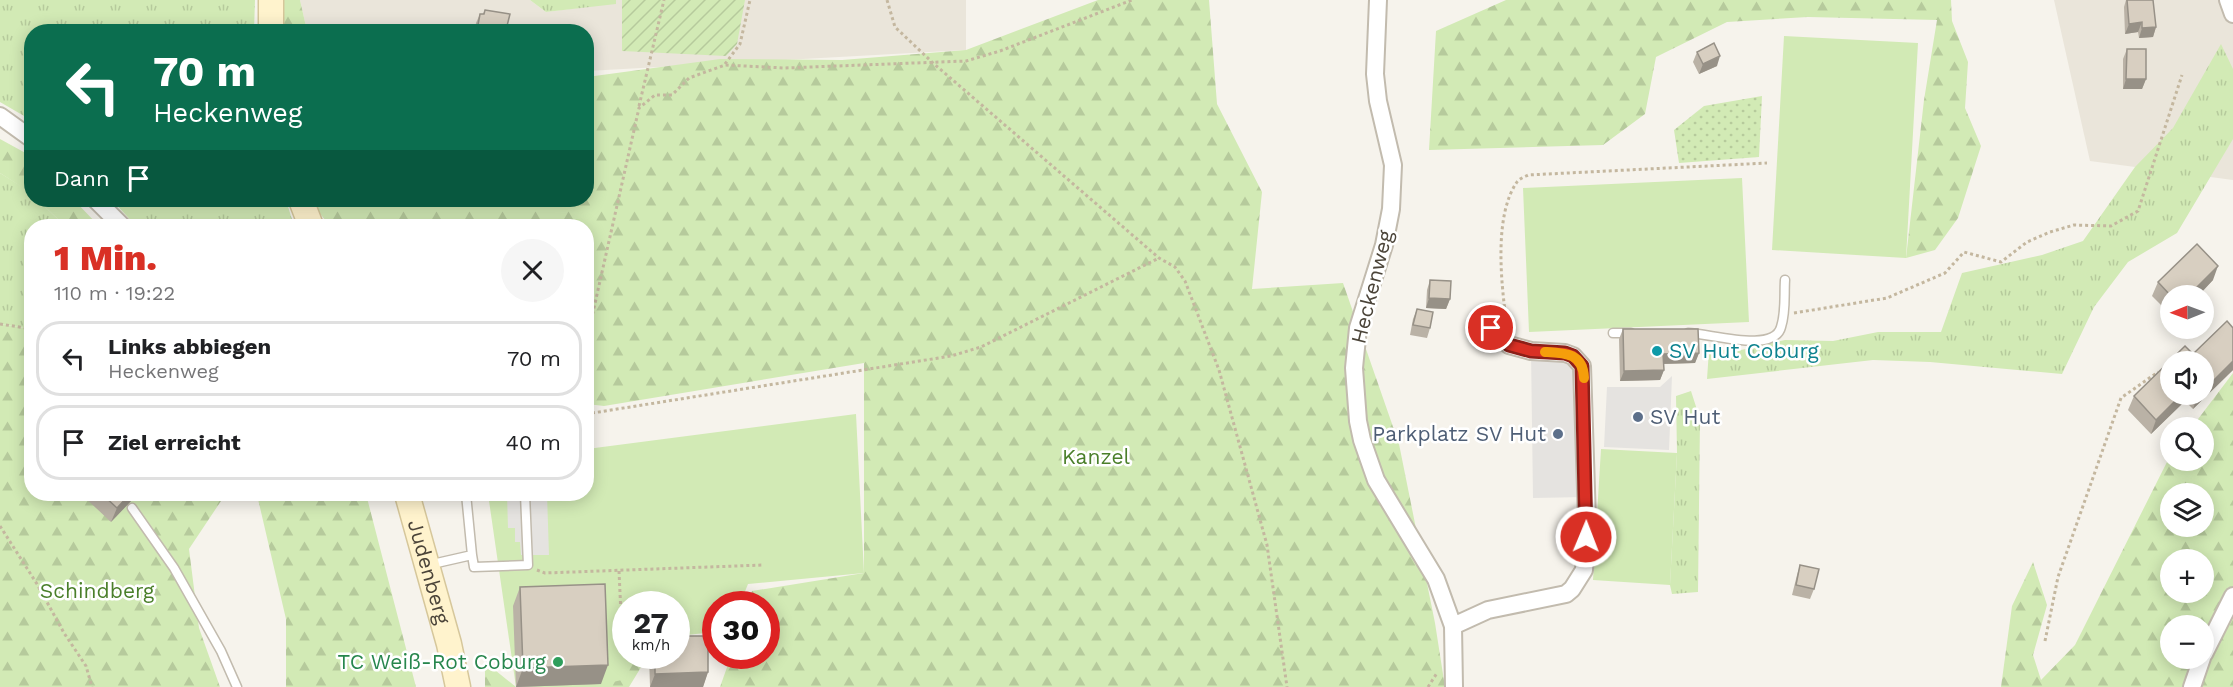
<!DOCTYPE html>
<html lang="de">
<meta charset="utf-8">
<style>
body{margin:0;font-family:"Work Sans",sans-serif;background:#f6f6f6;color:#202124;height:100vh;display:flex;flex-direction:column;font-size:22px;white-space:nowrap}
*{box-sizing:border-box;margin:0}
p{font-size:20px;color:#757577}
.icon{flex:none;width:33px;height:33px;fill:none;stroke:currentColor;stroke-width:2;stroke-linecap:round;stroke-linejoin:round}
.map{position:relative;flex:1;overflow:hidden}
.drawer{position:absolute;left:24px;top:219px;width:570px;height:282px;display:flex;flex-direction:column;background:#fff;border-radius:24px;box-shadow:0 3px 15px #0003}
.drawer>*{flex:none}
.banner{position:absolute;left:24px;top:24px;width:570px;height:183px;border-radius:24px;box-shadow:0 3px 15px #0003;background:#0b6e4f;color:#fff;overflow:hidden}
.needle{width:39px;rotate:269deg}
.tools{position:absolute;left:2160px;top:285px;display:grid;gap:12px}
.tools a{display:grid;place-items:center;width:54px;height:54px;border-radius:50%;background:#fff;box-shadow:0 3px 15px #0003;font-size:30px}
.speed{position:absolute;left:612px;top:591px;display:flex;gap:12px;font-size:30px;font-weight:700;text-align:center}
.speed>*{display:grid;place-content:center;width:78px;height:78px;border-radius:50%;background:#fff;box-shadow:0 3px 15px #0003;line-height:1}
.speed small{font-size:15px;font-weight:400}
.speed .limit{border:9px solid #d22;background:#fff;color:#111}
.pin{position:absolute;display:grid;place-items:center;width:51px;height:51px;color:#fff;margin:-26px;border:3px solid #fff;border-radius:50%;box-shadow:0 2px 6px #0007}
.me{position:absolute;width:66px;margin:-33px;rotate:1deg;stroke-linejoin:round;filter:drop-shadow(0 0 4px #0008)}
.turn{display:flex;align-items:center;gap:21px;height:126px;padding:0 30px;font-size:27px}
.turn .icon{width:78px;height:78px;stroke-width:2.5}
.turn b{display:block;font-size:42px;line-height:51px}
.then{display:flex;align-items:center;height:57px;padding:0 30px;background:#0003;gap:12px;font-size:22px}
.round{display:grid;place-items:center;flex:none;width:63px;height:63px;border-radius:32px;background:#f6f6f6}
.head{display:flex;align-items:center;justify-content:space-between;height:102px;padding:0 30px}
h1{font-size:36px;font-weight:800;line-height:45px;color:#d93025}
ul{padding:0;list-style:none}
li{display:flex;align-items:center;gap:18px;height:75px;margin:0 12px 9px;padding:0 18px;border:3px solid #e0e0e0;border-radius:24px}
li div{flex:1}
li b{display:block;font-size:22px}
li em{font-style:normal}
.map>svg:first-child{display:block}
.residential{fill:#eae5da}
.grass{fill:url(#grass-tufts)}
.forest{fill:url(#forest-firs);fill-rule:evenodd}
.park{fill:url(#park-dots)}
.garden{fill:url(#garden-furrows)}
.pitch{fill:#d2eab5}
.parking{fill:#e5e3e0}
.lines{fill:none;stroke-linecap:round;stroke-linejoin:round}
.lane-casing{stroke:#c2bbae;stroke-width:11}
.street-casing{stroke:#c2bbae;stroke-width:20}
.secondary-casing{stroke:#d6c79b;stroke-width:27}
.path{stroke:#c4b79f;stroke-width:3;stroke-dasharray:3 3;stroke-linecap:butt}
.lane{stroke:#fff;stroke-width:8}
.street{stroke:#fff;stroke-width:16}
.secondary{stroke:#fff3cd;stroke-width:24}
.wall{fill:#bab2a6;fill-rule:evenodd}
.shaded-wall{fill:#979187}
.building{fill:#d8cfc1;stroke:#979187;stroke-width:1.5}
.route-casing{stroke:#8d1f18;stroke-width:15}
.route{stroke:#d93025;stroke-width:10}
.slow{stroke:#f59e0b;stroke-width:10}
.culture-dot{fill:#0f9aa8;stroke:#fff;stroke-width:2}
.service-dot{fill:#5c6f8a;stroke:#fff;stroke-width:2}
.leisure-dot{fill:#2e9e5b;stroke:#fff;stroke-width:2}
.labels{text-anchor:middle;stroke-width:5;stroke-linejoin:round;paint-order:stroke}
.street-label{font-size:21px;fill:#4b4439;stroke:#fff}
.culture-label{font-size:21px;fill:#0d838f;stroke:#fff;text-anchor:start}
.service-label{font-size:21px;fill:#4e5e75;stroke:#fff;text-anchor:start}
.park-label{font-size:21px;fill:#4a7f2a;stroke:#fff}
.leisure-label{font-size:21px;fill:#27864d;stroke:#fff;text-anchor:end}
</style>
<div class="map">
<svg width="2233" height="687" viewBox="0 0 2233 687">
<defs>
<pattern id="grass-tufts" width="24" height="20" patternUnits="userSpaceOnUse" patternTransform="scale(1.5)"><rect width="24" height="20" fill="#d2eab5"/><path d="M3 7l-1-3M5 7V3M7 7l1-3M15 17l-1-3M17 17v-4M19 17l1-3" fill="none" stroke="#b6ca9c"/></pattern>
<pattern id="forest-firs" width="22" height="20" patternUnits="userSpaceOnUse" patternTransform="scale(1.5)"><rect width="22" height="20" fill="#d2eab5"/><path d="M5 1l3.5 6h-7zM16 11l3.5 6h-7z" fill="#b6ca9c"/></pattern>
<pattern id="park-dots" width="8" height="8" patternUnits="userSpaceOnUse" patternTransform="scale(1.5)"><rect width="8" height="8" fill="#d2eab5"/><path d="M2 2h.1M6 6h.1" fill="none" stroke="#b6ca9c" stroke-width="1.8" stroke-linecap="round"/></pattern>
<pattern id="garden-furrows" width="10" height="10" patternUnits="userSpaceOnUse" patternTransform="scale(1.5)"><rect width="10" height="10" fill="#d2eab5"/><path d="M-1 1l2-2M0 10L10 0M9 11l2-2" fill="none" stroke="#b6ca9c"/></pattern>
</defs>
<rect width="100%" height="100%" fill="#f6f3ec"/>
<path class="residential" d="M300,0h230l16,12 70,-9v-3h350v50l-379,21 -1,-39 -279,-1z
M2054,0h179v180l-143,-19z"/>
<path class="grass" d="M0,0h255l-1,31 -222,1 -1,88 -31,-18z
M530,0h86v4l-70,8z
M2221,44l12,25v70l-56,94 -49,29 -34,45 -32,67 -132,-12 -57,-2 -166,19 2,-29h32l44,-10 48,1 45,-9h63l21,-59 80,-18 41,-14 52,-74 38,-39z
M0,173l29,18 2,2 1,7h6l27,26h-33l-1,103 -31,-5z
M112,200h174l8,26h-158z
M1691,391l9,28 -2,173 -26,2 -2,-9 7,-132 -1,-57z"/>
<path class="forest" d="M282,0h18l7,31h-24z
M1098,0h111l8,104 45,88 -10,97 91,-6 56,161 36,179 10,64h-725l11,-31h35v-52h-18l4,-13 112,-18v-210l-260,43 -17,-2 -1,-178h-256l-17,-21 -1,-5h274l1,-123 133,-18 122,1 124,-10z
M1506,0h445l1,21 16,41 -3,46 16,38 -23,72 -23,32 -29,8 18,-158 13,-80 -129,-3 -81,5 -71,35 -11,57 -42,31 -174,5 7,-119z
M0,139l31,17v37l-31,-20z
M38,200h36l25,26h-34z
M0,324l31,5 1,165h334l50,193h-130v-68l-28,-120 -33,-4 -36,54 10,79 21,59h-220z
M2233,373v314h-232l11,-81 21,-44 14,43 -14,50 8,25 34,-35 95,-189v4h34v-32l-12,-1zM2170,494h34v32h-34zM2170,560h34v32h-34zM2170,626h34v32h-34z
M626,656l17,8 -14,23h-144v-25l31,25z"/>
<path class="park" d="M1762,96l-3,61 -80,6 -5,-33 30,-24z"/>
<path class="garden" d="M622,0h123l-8,44 -11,12 -104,-5z"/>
<path class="pitch" d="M1784,36l134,7 -12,215 -134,-8z
M1742,178l7,144 -220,10 -6,-144z
M856,414l8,159 -116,11 -8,20h-24l-1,28 -38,4 -1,-32h-50v52h5l-5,23 -35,8h-75l-28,-193h98l1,-45z
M1601,449l76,4 -7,132 -77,-5z"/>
<path class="parking" d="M1531,351l42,5 13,141 -53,1z
M1672,376l-3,74 -65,-3 3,-60h53z
M507,494h40l2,61h-28l-1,-13h-5v-14h-7z"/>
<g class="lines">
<g class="lane-casing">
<path id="lane" d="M1613,333h18
M1688,333c21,0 86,21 93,-6 5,-15 3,-32 4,-47
M132,508l42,60 47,83 16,36
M472,555l2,12 54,-2 -3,-71
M428,565l44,-10 -6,-61"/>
</g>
<g class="street-casing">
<path id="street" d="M1378,0l-3,74 3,27 15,64 -2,44 -7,36 -26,83 -4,40 4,53 4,19 14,40 60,99 17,47 1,61
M2228,0l5,14
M0,116l32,23
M96,200l26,26
M1453,626l35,-16 78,-16 6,-5 12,-19 3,-50 -5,-154 -9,-10 -8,-3 -34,-2 -22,-6 -18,-17
M2204,654l29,-58
M2192,687l10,-29"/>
</g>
<g class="secondary-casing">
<g id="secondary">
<path d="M271,32v-32"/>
<path d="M301,200l10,26"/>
<path id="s1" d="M407,494l42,150 9,43"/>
</g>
</g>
<path class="path" d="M887,0l8,27 38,36 226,195 16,9 10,14 34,89 48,175 20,142
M725,64l15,-20 10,-44
M639,106l25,-106
M1794,313l93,-15 58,-25 19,-21 37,10 26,-20 23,-10 24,-7 37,1 27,-15 44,-136
M1506,319c-5,-38 -12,-104 11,-137 2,-3 7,-5 11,-7l239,-12
M586,322l5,-1 48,-213 16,-13h17l17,-17 36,-13 60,3 181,-7 34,-10 132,-51
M0,324l32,5
M586,414l365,-58 30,-9 178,-89
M0,526l37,58 27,49 22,33 6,21
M537,570l8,3 218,-8
M619,571l3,65 4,8
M2045,641l13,-64 63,-179 37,-26
M1428,687l9,-14"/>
<use href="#lane" class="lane"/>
<use href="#street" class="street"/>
<use href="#secondary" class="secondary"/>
</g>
<path class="wall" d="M2126,0h27l3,27 -3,10 -14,1 -1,-6 -13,2 -1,-27z
M485,10l25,4 -4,18h-31l1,-9 4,-9h3z
M2127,49l19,30 -4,10h-19v-30z
M1697,52l20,14 -18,8 -6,-12z
M1430,280l20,19 -4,10 -20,-1 1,-18z
M2213,280l-15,16h-28v18l-18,-18 6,-14z
M1417,309l13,19 -3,10 -17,-3 3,-16z
M2227,321l6,7v42l-40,39 -8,-8 -34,33 -23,-24 6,-14 51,-50 8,8zM2170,362h34v32h-34z
M1623,329l76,24 -4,10 -32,1 1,6 -4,10 -40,1 -1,-42z
M81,494h54l-3,6 -21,22z
M1800,565l14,24 -4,10 -18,-4 5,-20z
M520,587l81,97 -85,3 -3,-81z
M649,656h27l32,16 -5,15h-53z"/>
<path class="shaded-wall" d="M2142,22l-4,10 -13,2 4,-10z
M2156,27l-3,10 -14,1 3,-10z
M1720,56l-3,10 -18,8 4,-10z
M2126,79h20l-4,10h-19z
M2218,266l-5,14 -15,16h-10z
M1429,298l21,1 -4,10 -20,-1z
M1699,353l-4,10 -35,1 3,-10z
M2233,361v9l-40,39 5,-14 6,-1v-4z
M1664,370l-4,10 -40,1 4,-10z
M2182,394h5l-2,7 -34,33 5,-14z
M130,494h5l-3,6 -21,22 6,-14z
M608,665l-7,19 -85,3 7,-19z
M708,672l-5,15h-53l5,-13z"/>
<path class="building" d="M2127,0h26l3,27 -14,1v-6l-13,2z
M485,10l25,4 -4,16 -28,-5 2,-11h4z
M1714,43l6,13 -17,8 -6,-12z
M2127,49h19v30h-20z
M2197,244l21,22 -30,30h-17l-13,-14z
M1430,280l21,1 -1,18 -21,-1z
M1417,309l16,3 -3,16 -17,-3z
M2227,321l6,7v33l-29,29v-28h-34v32h12l-26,26 -22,-24 51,-50 8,8z
M1623,329h75l1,24 -36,1 1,16 -40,1z
M102,494h28l-13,14z
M1800,565l19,4 -5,20 -18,-4z
M605,584l3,81 -85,3 -3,-81z
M676,636h32v36l-53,2v-18h21z"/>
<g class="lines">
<g class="route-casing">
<path id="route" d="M1491,328l18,17 22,6 34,2 8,3 9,10 4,171"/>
</g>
<use href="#route" class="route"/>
<path class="slow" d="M1545,352c20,1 38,1 39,26"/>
</g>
<circle class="culture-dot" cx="1657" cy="351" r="6"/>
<g class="service-dot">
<circle cx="1638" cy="417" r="6"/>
<circle cx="1558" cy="434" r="6"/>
</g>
<circle class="leisure-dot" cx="558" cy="662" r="6"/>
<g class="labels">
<g class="street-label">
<text transform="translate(1372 287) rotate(-76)" y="7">Heckenweg</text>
<text dy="7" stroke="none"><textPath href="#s1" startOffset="81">Judenberg</textPath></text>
</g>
<g class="culture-label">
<text x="1669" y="358">SV Hut Coburg</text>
</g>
<g class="service-label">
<text x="1650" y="424">SV Hut</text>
<text x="1546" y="441" text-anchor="end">Parkplatz SV Hut</text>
</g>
<g class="park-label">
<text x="1096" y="464">Kanzel</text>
<text x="97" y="598">Schindberg</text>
</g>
<g class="leisure-label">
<text x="546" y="669">TC Weiß-Rot Coburg</text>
</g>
</g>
</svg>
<div class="tools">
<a><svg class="needle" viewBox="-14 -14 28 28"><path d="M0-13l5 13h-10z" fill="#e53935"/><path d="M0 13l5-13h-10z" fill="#757577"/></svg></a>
<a><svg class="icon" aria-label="sound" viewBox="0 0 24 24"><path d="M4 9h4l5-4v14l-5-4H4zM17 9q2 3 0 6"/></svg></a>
<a><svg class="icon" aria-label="search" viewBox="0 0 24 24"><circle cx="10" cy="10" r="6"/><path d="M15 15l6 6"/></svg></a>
<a><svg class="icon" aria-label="layers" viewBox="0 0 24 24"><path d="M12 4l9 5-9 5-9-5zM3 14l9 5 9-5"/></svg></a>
<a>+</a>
<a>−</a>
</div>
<div class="speed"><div>27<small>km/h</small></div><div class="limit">30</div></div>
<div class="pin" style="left:1491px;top:328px;background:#d93025"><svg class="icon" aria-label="arrive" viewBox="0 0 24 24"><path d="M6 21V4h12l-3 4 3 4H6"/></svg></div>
<svg class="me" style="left:1586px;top:537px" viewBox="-20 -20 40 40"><circle r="17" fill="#d93025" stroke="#fff" stroke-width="3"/><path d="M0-11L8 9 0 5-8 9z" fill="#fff"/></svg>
<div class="banner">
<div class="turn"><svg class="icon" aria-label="left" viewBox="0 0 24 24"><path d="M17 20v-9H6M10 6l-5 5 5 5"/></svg><div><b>70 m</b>Heckenweg</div></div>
<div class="then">Dann<svg class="icon" aria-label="arrive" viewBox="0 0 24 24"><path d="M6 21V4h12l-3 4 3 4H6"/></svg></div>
</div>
<section class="drawer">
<div class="head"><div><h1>1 Min.</h1><p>110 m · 19:22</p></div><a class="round"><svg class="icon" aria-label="close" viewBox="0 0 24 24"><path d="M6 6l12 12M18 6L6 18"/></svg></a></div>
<ul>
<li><svg class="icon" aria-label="left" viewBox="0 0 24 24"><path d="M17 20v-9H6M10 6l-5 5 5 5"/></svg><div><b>Links abbiegen</b><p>Heckenweg</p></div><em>70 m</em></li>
<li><svg class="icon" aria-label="arrive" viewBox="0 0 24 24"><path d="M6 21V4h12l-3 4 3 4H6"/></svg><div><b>Ziel erreicht</b></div><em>40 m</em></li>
</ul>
</section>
</div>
